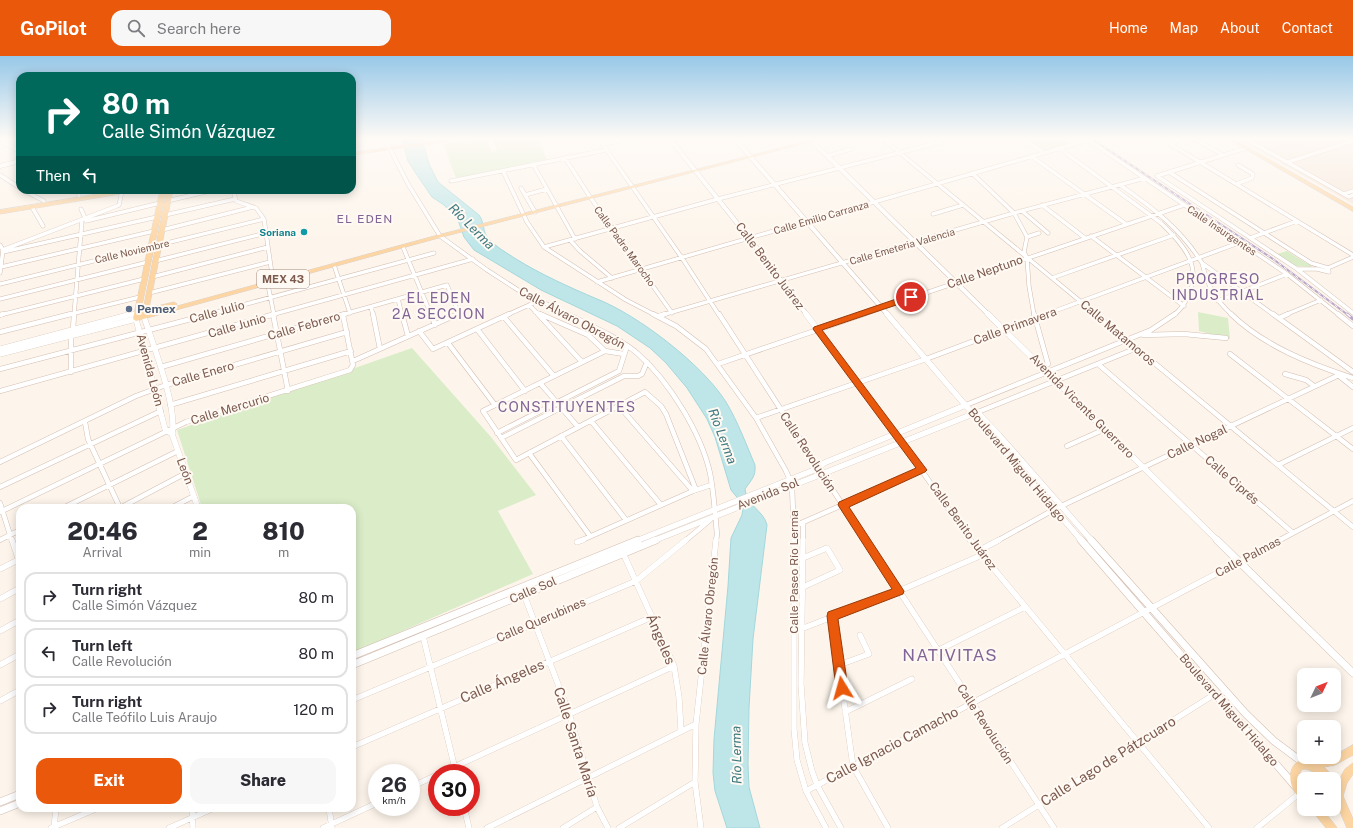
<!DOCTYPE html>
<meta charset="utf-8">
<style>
body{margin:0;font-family:"Public Sans",sans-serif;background:#f7f7f7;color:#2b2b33;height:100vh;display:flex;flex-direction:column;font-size:15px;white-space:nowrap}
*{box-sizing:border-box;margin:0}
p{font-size:13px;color:#7c7c81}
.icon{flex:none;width:22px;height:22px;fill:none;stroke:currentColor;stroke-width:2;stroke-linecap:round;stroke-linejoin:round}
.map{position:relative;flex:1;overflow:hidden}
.side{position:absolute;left:16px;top:448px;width:340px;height:308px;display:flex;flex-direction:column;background:#fff;border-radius:12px;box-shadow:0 2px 10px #0003}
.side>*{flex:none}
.hud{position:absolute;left:16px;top:16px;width:340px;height:122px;border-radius:12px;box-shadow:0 2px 10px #0003;background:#00695c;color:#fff;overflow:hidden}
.needle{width:26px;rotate:47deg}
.controls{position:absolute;left:1297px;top:612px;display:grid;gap:8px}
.controls a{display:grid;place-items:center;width:44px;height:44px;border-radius:8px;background:#fff;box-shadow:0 2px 10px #0003;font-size:20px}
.speed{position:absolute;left:368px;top:708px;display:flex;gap:8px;font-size:20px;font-weight:700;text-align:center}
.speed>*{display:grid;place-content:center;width:52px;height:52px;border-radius:50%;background:#fff;box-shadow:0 2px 10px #0003;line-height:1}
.speed small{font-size:10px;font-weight:400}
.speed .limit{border:6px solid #d22;background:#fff;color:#111}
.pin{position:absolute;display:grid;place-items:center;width:34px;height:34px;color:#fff;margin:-17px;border:2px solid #fff;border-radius:50%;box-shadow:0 1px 4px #0007}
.me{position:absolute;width:44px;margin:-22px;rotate:352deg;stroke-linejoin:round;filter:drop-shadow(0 0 3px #0008)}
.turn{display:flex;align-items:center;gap:14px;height:84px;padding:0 20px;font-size:18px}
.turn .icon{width:52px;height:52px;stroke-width:2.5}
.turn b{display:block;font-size:28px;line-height:34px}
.then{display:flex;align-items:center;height:38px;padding:0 20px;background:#0003;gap:8px;font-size:15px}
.eta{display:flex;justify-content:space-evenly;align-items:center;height:68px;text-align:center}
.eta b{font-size:24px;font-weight:800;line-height:28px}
.action{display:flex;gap:8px;margin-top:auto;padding:8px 20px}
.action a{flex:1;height:46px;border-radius:12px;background:#ea580c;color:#fff;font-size:16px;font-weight:800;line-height:46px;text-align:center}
.action a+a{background:#f7f7f7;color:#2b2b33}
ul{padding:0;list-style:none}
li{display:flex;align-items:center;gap:12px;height:50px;margin:0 8px 6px;padding:0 12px;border:2px solid #e1e1e2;border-radius:12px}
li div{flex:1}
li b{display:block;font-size:15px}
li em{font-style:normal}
header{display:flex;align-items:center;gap:24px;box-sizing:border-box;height:56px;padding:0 20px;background:#ea580c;color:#fff}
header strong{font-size:19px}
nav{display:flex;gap:22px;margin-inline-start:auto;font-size:14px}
.search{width:280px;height:36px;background:#f7f7f7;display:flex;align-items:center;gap:10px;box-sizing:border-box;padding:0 14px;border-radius:12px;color:#7c7c81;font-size:15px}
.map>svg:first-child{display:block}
.residential{fill:#f6e7d9}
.green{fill:#daedc8}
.water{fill:#bee6e9;stroke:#a3d7db}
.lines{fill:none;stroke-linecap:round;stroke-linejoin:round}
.minor-far2-casing{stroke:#d4beb2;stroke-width:4.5}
.minor-far1-casing{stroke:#d4beb2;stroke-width:5.5}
.minor-casing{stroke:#d4beb2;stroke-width:6}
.tertiary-far2-casing{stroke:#d4beb2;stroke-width:5}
.tertiary-far1-casing{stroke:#d4beb2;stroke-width:6}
.tertiary-casing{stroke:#d4beb2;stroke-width:8}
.primary-casing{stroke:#dad1cd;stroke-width:1}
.minor-far2{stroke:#fff;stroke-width:3.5}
.minor-far1{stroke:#fff;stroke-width:4.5}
.minor{stroke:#fff;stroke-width:5.5}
.tertiary-far2{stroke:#fff;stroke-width:4}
.tertiary-far1{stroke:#fff;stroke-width:5.5}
.tertiary{stroke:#fff;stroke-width:7}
.primary{fill:#fdd5a2;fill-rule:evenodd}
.rail-far1-casing{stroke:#b7a7ca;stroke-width:2}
.rail-casing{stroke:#b7a7ca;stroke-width:3}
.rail-far1{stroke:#fff9f3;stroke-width:1;stroke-dasharray:3.5;stroke-linecap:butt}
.rail{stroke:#fff9f3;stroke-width:1.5;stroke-dasharray:4.5;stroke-linecap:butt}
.route{fill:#ea580c;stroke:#983908}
.culture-dot{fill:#0f9aa8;stroke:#fff9f3;stroke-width:1.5}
.service-dot{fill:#5c6f8a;stroke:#fff9f3;stroke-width:1.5}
.labels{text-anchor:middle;stroke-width:4;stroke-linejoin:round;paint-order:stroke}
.far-street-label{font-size:10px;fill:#7b594c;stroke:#fff9f3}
.far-culture-label{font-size:10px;font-weight:bold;fill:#0d838f;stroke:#fff9f3;text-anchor:end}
.shield{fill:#fff9f3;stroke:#a3897e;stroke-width:1}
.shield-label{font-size:11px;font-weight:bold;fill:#7b594c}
.far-quarter-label{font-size:12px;letter-spacing:1px;fill:#826596;stroke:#fff9f3}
.street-label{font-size:12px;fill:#7b594c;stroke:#fff9f3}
.service-label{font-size:12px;font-weight:bold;fill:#4e5e75;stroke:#fff9f3;text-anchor:start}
.water-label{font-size:13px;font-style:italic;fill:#3e7a80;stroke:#fff9f3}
.quarter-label{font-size:14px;letter-spacing:1px;fill:#826596;stroke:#fff9f3}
.near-street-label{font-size:14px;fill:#7b594c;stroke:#fff9f3}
.near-quarter-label{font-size:17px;letter-spacing:1px;fill:#826596;stroke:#fff9f3}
</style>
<header>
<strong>GoPilot</strong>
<div class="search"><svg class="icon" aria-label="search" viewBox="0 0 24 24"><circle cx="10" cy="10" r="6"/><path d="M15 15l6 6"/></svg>Search here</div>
<nav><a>Home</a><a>Map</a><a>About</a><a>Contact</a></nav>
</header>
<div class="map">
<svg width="1353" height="772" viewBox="0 0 1353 772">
<rect width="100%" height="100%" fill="#fdf5eb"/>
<path class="residential" d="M1238,83h115v65z"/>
<path class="green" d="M473,83h14l5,13 5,-1 -4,-12h45l9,21 -91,18 -13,-34z
M1026,83h36l7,5 -24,8z
M1287,195l19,12 6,2 -1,2 -16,-1 -18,-12z
M1198,256l30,6 2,21 -31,-8z
M412,292l79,89 45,58 -38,16 35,63 -181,79v-145h-150l-25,-78z"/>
<path class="water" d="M402,83h20l7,25 9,18 41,33c6,8 3,17 10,24 7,8 18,14 27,20 26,16 53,28 81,40 41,16 106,66 129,103 12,20 20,42 29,63 1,12 -4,15 -10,24 1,16 19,22 22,36l-14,114 -4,69 -1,56 1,23 11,41h-33l-12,-37 -2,-18 1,-34 14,-153 3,-48 11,-23 1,-7 -3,-7 -9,-11 -16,-53 -8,-18 -20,-31 -21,-25 -16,-15 -33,-22 -76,-36 -67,-40 -10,-13 -6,-17 -14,-15 -12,-8 -15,-22 -9,-14z"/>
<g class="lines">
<g class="minor-far2-casing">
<path id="minor-far2" d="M599,83l83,119 37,57
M883,83l214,176
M1024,83l20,14
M1162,83l191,116
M1195,83l28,16
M1246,83l103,58 4,-2
M0,84l20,12
M1088,84l199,134 52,41
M1170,87l14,-4
M603,88l26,-5
M1059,92l102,75c22,21 43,44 26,75 -3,7 -7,12 -13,17
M1246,92l-89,28 140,93 56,44
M390,93l18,35 32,52 47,34 31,20 51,25
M828,100l23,-7
M1031,100l95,68
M565,102l25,39 82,116
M1288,106l65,-21
M533,108l42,75
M503,115l24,51 17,25 82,53 29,15
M1169,116l142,91 17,5 25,-11
M972,117l42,40 13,24
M0,119l20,13
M451,125l155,-31
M1236,128l16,-6 1,-4 -15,-9
M1120,129c32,22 61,44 82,78l72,52
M521,132l14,24
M23,134l21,11
M79,134v6
M233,134l3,11 20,7 8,11 9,62
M1344,138l9,-3
M525,139l22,-6
M167,145l47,-11
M1042,149l43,33
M32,151l11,19
M81,153l4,9
M1022,155l26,22
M933,158l30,-9
M165,159l70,-16
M86,165l74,-18
M162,174l91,-23
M1091,180l93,70
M1250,182l47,-17
M570,184l10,11 32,27
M0,189l3,5 -3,23
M403,191l28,68
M544,191l174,-48 223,-57
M5,193l112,-43 2,-1 3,-14
M3,196l154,-35
M155,205l111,-28
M1202,207c6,24 12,35 30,52
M334,209l16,48
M1,211l153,-36
M1297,213h20l12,3 -1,-4
M152,221l116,-30
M1052,222l122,-43
M267,224l7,35
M597,226l495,-143
M0,228l264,-65
M149,237l121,-31
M0,243l148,-37
M398,243l4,16
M1218,245l69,-27
M529,249l10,10
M371,251l2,8
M535,256l8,3
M0,259l144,-36
M67,259l73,-18
M74,259l8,-95
M206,259l228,-62
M271,259l202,-56
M341,259l106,-30 12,29 -3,1
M507,259l31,-14
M662,259l352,-102 131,-35
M861,259l323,-110
M1034,259l-5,-29 -2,-28 -3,-6 3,-15 12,-4
M1044,259l197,-73
M1285,259l36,-15"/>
</g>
<g class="minor-far1-casing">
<path id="minor-far1" d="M273,258l15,77
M373,258l7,35
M402,258l6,22
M431,258l4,11
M538,258l44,48
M540,258l48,21 17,16 19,3
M567,258c22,11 53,24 71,40 31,27 63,79 72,119 4,20 5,41 7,61l-1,7
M653,258l23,12 30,23 50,69 30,53 6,14 2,56
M719,258l147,227
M1034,258l14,50 -5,4
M1095,258l258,213
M1231,258c33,32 79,50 122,64
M1273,258l80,58
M1338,258l15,12
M0,259l3,-1
M659,260l6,-2
M504,261l50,59
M1279,262l9,-4
M477,273l48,62
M73,274l1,-16
M419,275l14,18 76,-35
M0,276l71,-18
M71,279v37
M1143,279l41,-1 42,4
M448,287l47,62
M605,295l-122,60 33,49 129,-68 16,14 5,8 30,76
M1230,298l123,95
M353,305l105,-47
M718,308l146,-50
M1098,308l195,169
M161,311l184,-53
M0,313l210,-55
M1285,318l21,6 8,6
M1338,319l15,12
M540,327l38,44
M0,335l275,-77
M170,349l181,-54
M966,349l185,-75 24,-16
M619,350l74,85
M978,356l159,-64
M756,362l170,-59 120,-45
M591,365l70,84
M85,366l3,17 32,69 66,-35
M497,377l122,-62 8,-25
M561,380l65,84
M501,382l123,-62h14l4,-2 5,-12
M901,385l70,100
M1067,390l38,-17
M529,397l61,83
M0,406l136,-66 30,-11 181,-53
M1278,409l75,-37
M0,431l161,-76
M0,447l12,38
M63,452l115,-57
M171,452l23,-12
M0,456l186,-90 164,-52 3,-5 -10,-50
M799,468l123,-54
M0,484l20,-10
M580,485l113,-50 18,-6
M685,485l25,-21
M803,485v-18
M997,485l58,-32 284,-134
M1278,485l75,-40"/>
</g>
<g class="minor-casing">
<path id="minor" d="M12,484l8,24
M794,484v189l3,31 9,31 20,37
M803,484l-2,144 4,59 7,28 5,14 24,43
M866,484l188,288
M970,484l239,288
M577,486l6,-2
M978,495l21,-11
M623,497l51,113 5,31 2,34
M803,502l24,-10 13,22 -37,17
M0,513l20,-10
M523,536l46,121 28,94 11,21
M0,543l20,-11
M832,560l21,150 35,62
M801,573l98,-38 83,-36
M0,575l20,-11
M423,580l33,137
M937,595l88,-44
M0,609l20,-11
M839,609l30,-11 -9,-19
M352,644l284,-119 50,-41
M0,645l20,-11
M845,656l67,-33
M352,691l300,-130
M441,717l233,-107
M411,731l26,-12
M806,735l474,-251
M464,751l5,21
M192,752l1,20
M329,752l3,20
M51,772l47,-20
M54,772l2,-20
M169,772l45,-20
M323,772l54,-25
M487,772l209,-104
M563,772l34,-21
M619,772l76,-46
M701,772l-6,-46 1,-58 20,-184
M1002,772l213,-134
M1257,772l44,-36"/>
</g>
<g class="tertiary-far2-casing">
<path id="tertiary-far2" d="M385,83l5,10
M670,83l79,99 58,77
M735,83l153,176
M810,83l179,176
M0,110l20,-5
M128,259l9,-2"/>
</g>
<g class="tertiary-far1-casing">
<path id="tertiary-far1" d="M806,258l95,127
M887,258l195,227
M988,258l230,227
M144,261c9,27 34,92 28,117l26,74
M0,293l132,-35
M0,298l136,-35 29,110 7,5
M975,354l24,25 93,106
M636,485l183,-73 5,-5 142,-58
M653,485l325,-129"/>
</g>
<g class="tertiary-casing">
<path id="tertiary" d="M1081,484l214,246
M1091,484l155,174 28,27 31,23
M1217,484l136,133
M352,600l286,-116
M352,609l304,-125
M0,746l20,-8
M0,755l20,-8"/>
</g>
<g class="primary-casing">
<path id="primary" d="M450,83h9l-2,1 -105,15v-2z
M816,83h6l-380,98 -306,84 -3,-2 27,-129h6l-25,120h2l24,-120h6l-24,118 25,-6 3,2 -1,1 -28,7v2l290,-79z
M1228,83h5l120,68v4z
M123,134h12l-3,2 -132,22v-4z
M1353,689v10l-18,10 -11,2 9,9 2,3 3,3 7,-13 8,-6v11l-6,9 -4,13 10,23v9h-6l-4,-9 -5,-12 -4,2v-30h-11c-6,-5 -25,-19 -23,-1 0,4 2,6 3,9 2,3 1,9 1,13 -15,-6 -20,-33 -3,-40l33,-3v-1z
M1311,753h11l13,16 2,3h-11l-13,-16z"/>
</g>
<use href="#minor-far2" class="minor-far2"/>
<use href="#minor-far1" class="minor-far1"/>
<use href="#minor" class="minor"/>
<use href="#tertiary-far2" class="tertiary-far2"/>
<use href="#tertiary-far1" class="tertiary-far1"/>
<use href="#tertiary" class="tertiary"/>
<use href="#primary" class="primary"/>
<g class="rail-far1-casing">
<path id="rail-far1" d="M1092,83l181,120 75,56"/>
</g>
<g class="rail-casing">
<path id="rail" d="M1347,258l6,5"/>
</g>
<use href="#rail-far1" class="rail-far1"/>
<use href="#rail" class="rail"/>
</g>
<linearGradient id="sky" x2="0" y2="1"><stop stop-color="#97c8e8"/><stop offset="0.43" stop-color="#fefaf6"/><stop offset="1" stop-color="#fefaf6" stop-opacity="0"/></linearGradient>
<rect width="1353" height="191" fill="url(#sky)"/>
<path class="route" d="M908,239h6l1,2 -1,2 -92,31 105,140 -2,2 -76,35 55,84 -1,3 -65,25 10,69 -2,5 -4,1 -4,-1 -2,-5 -9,-72 1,-4 64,-23 -54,-84 1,-3 77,-34 -103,-139 1,-2z"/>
<circle class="culture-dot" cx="304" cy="176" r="4"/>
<circle class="service-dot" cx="129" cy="253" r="4"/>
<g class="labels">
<g class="far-street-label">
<text transform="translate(821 161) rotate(-16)" y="4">Calle Emilio Carranza</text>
<text transform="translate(1222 174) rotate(34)" y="4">Calle Insurgentes</text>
<text transform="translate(625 190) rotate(54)" y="4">Calle Padre Marocho</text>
<text transform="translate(902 190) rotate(-16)" y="4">Calle Emeteria Valencia</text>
<text transform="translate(132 195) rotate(-13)" y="4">Calle Noviembre</text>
</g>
<g class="far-culture-label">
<text x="296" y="180">Soriana</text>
</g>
<rect class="shield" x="257" y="214" width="52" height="18" rx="3"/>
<g class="shield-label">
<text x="283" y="227">MEX 43</text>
</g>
<g class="far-quarter-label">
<text x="365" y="167">EL EDEN</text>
</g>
<g class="street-label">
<text transform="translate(770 210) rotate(53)" y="4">Calle Benito Juárez</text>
<text transform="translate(985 216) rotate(-19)" y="4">Calle Neptuno</text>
<text transform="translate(217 256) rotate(-15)" y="4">Calle Julio</text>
<text transform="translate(572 262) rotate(28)" y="4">Calle Álvaro Obregón</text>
<text transform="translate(237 270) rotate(-16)" y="4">Calle Junio</text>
<text transform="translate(304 270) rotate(-16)" y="4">Calle Febrero</text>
<text transform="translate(1015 270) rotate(-20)" y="4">Calle Primavera</text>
<text transform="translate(1118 277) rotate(40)" y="4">Calle Matamoros</text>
<text transform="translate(150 314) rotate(75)" y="4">Avenida León</text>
<text transform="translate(203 318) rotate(-16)" y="4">Calle Enero</text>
<text transform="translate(1082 350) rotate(45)" y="4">Avenida Vicente Guerrero</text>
<text transform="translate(230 353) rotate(-17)" y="4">Calle Mercurio</text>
<text transform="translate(1197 386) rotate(-25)" y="4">Calle Nogal</text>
<text transform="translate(808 396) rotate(57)" y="4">Calle Revolución</text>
<text transform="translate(1017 409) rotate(50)" y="4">Boulevard Miguel Hidalgo</text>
<text transform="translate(185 415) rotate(69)" y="4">León</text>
<text transform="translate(1232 424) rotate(41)" y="4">Calle Ciprés</text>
<text transform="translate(768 438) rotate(-22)" y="4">Avenida Sol</text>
<text transform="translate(963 470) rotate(54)" y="4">Calle Benito Juárez</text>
<text transform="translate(1248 501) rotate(-28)" y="4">Calle Palmas</text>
<text transform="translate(794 516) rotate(-90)" y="4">Calle Paseo Río Lerma</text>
<text transform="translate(533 534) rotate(-23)" y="4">Calle Sol</text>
<text transform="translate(708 560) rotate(-84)" y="4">Calle Álvaro Obregón</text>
<text transform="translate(541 564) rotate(-23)" y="4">Calle Querubines</text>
<text transform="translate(1229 654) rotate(49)" y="4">Boulevard Miguel Hidalgo</text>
<text transform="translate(985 668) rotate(57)" y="4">Calle Revolución</text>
</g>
<g class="service-label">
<text x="137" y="257">Pemex</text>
</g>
<g class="water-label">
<text transform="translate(472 170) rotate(45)" y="5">Río Lerma</text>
<text transform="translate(723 380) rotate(69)" y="5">Río Lerma</text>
<text transform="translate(736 699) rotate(-91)" y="5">Río Lerma</text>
</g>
<g class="quarter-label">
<text x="1218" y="228">PROGRESO<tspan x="1218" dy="16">INDUSTRIAL</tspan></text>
<text x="439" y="247">EL EDEN<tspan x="439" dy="16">2A SECCION</tspan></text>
<text x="567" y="356">CONSTITUYENTES</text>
</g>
<g class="near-street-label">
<text transform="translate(661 583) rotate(67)" y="5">Ángeles</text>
<text transform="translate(502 625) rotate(-23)" y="5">Calle Ángeles</text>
<text transform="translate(576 686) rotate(72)" y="5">Calle Santa María</text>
<text transform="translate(892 689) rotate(-28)" y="5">Calle Ignacio Camacho</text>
<text transform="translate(1108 705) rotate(-32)" y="5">Calle Lago de Pátzcuaro</text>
</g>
<g class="near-quarter-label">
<text x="950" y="605">NATIVITAS</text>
</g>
</g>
</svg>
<div class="controls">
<a><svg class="needle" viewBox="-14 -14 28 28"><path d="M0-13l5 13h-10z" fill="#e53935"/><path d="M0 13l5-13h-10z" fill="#7c7c81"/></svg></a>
<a>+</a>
<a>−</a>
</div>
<div class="speed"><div>26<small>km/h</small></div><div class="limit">30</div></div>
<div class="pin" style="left:911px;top:241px;background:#d93025"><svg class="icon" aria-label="arrive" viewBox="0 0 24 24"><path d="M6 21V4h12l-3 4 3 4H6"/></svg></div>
<svg class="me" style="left:842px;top:632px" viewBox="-20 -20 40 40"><path d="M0-17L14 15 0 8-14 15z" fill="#ea580c" stroke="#fff" stroke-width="4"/></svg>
<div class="hud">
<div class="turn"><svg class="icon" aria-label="right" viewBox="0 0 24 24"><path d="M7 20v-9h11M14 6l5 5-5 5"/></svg><div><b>80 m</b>Calle Simón Vázquez</div></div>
<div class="then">Then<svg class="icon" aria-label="left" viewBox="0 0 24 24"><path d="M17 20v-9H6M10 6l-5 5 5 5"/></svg></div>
</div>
<section class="side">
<div class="eta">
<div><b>20:46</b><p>Arrival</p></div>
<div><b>2</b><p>min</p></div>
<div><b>810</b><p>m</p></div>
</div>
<ul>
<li><svg class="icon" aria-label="right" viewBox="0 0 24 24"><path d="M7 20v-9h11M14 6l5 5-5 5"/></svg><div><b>Turn right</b><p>Calle Simón Vázquez</p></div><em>80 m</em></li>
<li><svg class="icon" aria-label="left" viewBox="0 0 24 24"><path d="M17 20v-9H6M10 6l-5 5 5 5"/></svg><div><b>Turn left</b><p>Calle Revolución</p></div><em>80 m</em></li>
<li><svg class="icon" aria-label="right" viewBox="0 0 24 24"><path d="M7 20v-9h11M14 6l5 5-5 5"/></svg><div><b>Turn right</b><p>Calle Teófilo Luis Araujo</p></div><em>120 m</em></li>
</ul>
<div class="action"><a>Exit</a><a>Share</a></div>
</section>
</div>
